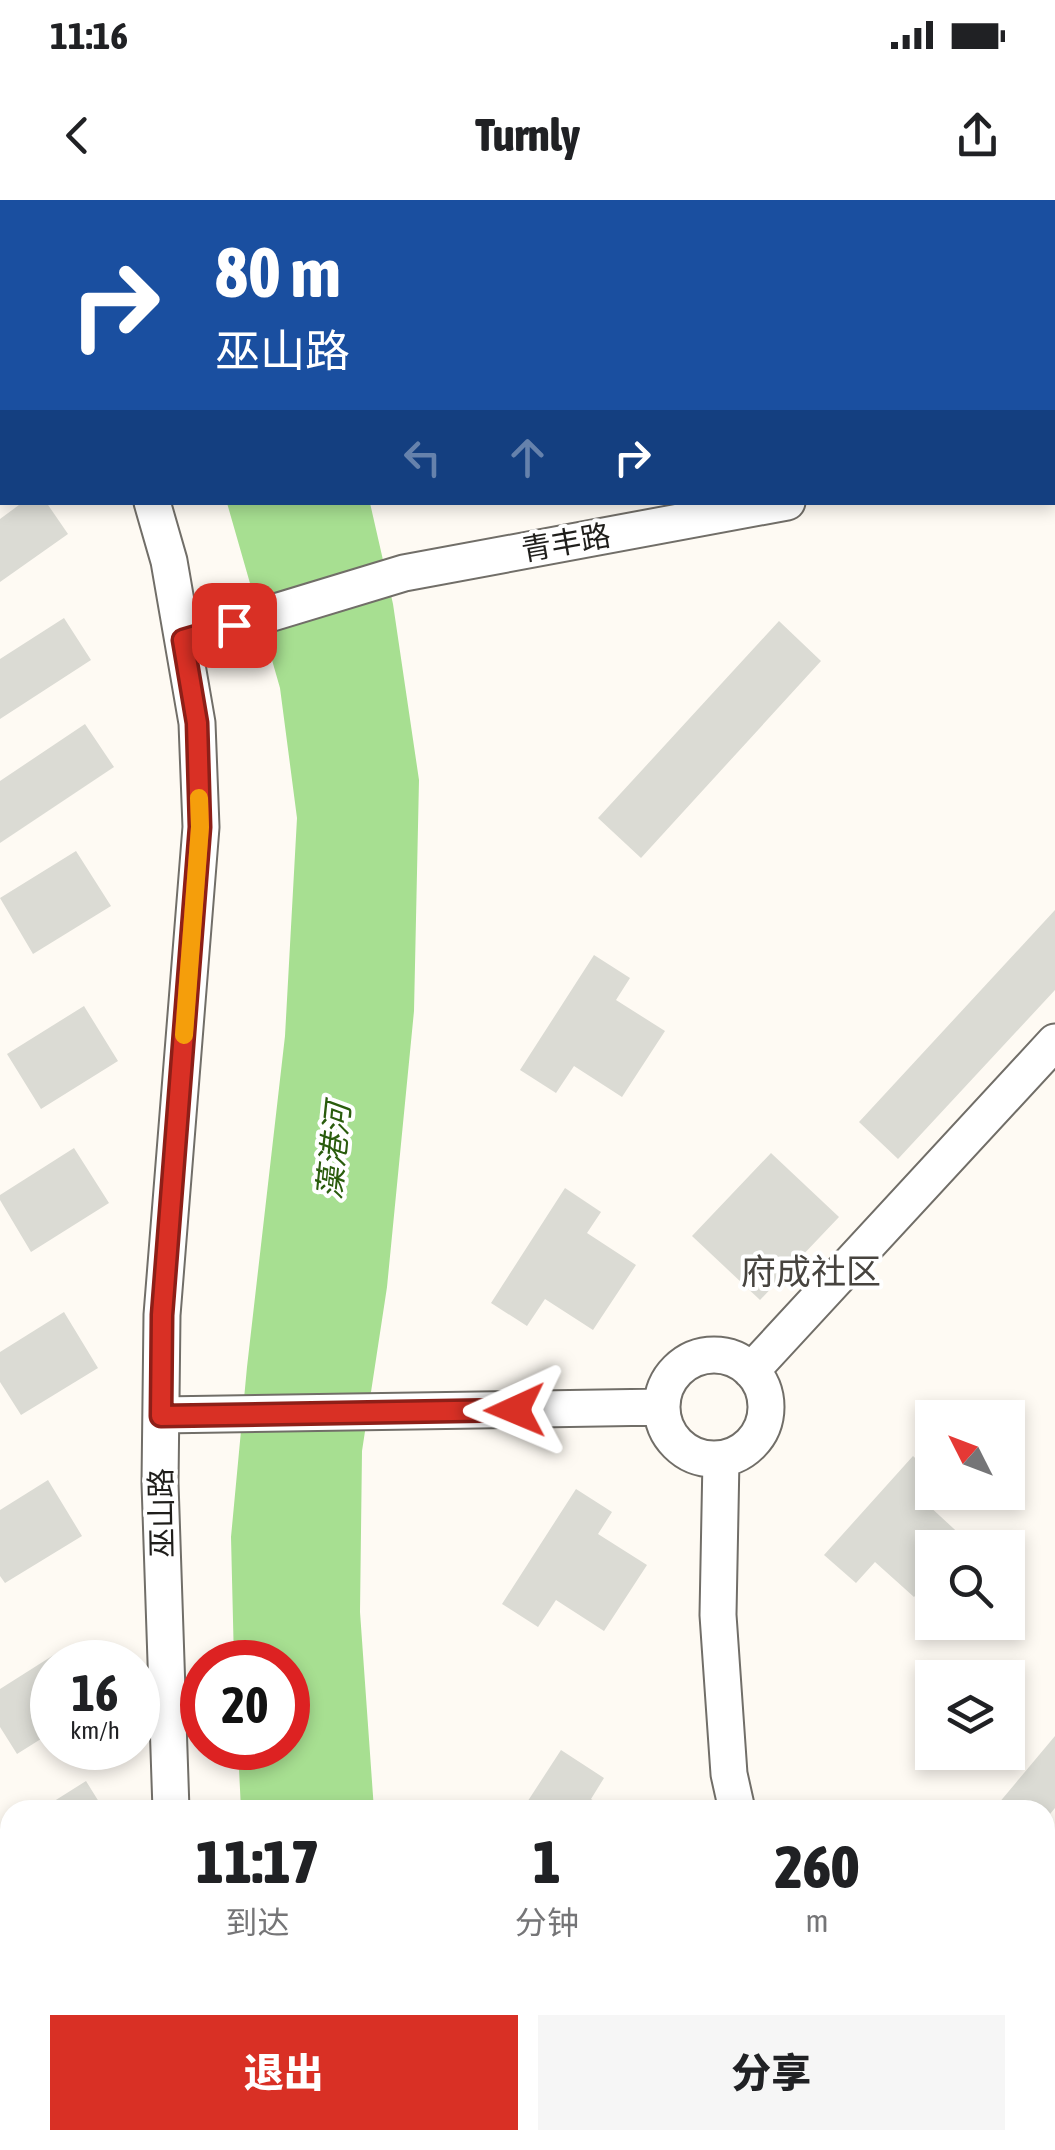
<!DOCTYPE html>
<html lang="zh">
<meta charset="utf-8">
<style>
body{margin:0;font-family:"Asap Condensed","Noto Sans SC",sans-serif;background:#f6f6f6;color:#202124;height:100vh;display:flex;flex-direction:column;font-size:38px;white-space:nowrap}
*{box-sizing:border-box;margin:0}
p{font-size:32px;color:#757577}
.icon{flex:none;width:55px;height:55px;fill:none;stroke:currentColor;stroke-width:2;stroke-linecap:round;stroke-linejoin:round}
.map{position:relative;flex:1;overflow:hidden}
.side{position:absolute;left:0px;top:1600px;width:1055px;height:350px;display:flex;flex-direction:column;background:#fff;border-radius:30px 30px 0 0;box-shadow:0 5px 15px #0003}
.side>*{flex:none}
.hud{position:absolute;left:0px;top:0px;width:1055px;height:305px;box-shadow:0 5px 15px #0003;background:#1a4fa0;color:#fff;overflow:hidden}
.needle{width:65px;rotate:312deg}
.buttons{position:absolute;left:915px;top:1200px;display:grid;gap:20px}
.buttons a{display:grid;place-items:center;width:110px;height:110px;border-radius:0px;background:#fff;box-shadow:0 5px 15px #0003;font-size:50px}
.speed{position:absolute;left:30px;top:1440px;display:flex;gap:20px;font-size:50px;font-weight:700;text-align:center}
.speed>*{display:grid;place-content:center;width:130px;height:130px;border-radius:50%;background:#fff;box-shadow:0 5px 15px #0003;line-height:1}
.speed small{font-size:25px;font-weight:400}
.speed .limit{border:15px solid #d22;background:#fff;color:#111}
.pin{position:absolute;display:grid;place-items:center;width:85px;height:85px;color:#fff;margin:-42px;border-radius:20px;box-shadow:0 5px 15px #0006}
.me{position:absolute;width:110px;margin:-55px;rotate:269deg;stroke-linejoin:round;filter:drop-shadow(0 0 8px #0008)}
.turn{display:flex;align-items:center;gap:35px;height:210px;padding:0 50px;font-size:45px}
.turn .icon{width:130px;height:130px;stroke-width:2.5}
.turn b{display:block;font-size:70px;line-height:85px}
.lanes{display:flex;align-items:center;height:95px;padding:0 50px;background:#0003;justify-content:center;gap:50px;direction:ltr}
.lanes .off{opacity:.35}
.eta{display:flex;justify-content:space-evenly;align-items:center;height:170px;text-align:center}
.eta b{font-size:60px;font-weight:800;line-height:70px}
.primary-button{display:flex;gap:20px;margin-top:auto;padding:20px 50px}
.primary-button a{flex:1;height:115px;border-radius:0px;background:#d93025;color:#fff;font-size:40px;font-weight:800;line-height:115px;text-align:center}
.primary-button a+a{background:#f6f6f6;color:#202124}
.status{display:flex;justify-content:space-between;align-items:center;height:70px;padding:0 50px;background:#fff;direction:ltr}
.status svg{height:28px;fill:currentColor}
header{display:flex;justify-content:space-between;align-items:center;height:130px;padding:0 50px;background:#fff;font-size:45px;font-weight:800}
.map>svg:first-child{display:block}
.water{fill:#a7df91}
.building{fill:#dbdbd4}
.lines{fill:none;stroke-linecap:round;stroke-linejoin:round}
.minor-tunnel{stroke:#ddd9d3;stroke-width:35;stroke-dasharray:35 18;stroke-linecap:butt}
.minor-casing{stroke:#716e68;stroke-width:39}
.minor{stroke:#fff;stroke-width:35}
.route-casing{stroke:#8d1f18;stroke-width:25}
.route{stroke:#d93025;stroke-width:18}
.slow{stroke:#f59e0b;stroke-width:18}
.labels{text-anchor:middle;stroke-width:8;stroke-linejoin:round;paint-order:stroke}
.street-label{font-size:30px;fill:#1f1e1b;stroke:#fff}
.water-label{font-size:32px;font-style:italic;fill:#2a5c0d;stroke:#fff}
.quarter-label{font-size:35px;fill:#47443f;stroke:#fff}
</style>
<div class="status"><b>11:16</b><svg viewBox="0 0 49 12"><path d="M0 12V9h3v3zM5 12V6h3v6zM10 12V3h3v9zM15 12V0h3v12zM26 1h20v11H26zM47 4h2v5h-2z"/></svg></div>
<header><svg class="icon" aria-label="back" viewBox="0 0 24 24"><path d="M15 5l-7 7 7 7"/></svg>Turnly<svg class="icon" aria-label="share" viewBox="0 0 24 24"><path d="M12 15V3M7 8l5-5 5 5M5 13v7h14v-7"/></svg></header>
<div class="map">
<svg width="1055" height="1950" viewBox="0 0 1055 1950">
<rect width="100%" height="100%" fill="#fefaf3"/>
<path class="water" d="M227,303h143l23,101 26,176 -5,231 -27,276 -25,164 -2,161 14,198h-133l-3,-62h50v-86h-54l-3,-125 16,-170 38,-331 12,-218 -17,-130z
M289,1940h130l1,10h-129z"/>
<path class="building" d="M23,302h23l22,32 -68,48v-63z
M64,418l27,42 -91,59v-60z
M779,421l42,40 -180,197 -43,-40z
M85,524l29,43 -114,76v-62z
M76,651l35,55 -78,48 -33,-56z
M1055,710v80l-157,169 -39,-37z
M594,755l36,23 -14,22 49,31 -43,66 -48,-31 -18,27 -36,-23z
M84,806l34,55 -77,48 -34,-55z
M74,948l35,55 -78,49 -31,-52v-5z
M771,953l68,64 -79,83 -68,-64z
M565,988l36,24 -14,21 49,32 -43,65 -48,-31 -18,27 -36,-23z
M64,1112l34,56 -77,47 -21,-33v-30z
M913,1256l19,18v18h5l-10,12 39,36 -7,8h-27v29l-18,20 -39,-35 -19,21 -32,-28z
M48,1280l34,56 -77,47 -5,-7v-66z
M576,1289l36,23 -14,22 49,31 -43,66 -48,-31 -18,27 -36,-23z
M60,1451l7,11h-15v70l-35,22 -17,-27v-38z
M1055,1536v72l-10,12v-10h-52z
M561,1550l43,28 -13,21 17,11h-86z
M86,1581l18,29h-64z
M0,1833l10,17v50l-10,6z
M1055,1833v55l-10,-9v-35z
M81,1940h44l6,10h-65z
M857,1940h56l-9,10h-56z"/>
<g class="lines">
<path class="minor-tunnel" d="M431,0l2,2
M488,2l3,-2"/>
<g class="minor-casing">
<path id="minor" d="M17,0l2,2
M554,0l1,2
M1052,119h3
M1052,254l3,-1
M152,302l17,59 28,162 4,104 -39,488 -2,168 11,327
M183,440l221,-67 383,-71
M662 1207a52 52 0 1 1 104 0a52 52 0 1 1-104 0Z
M751,1171l304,-329
M161,1215l501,-8
M721,1259l-3,156 11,159 8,36
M183,1940v10
M1041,1940l11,10"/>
</g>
<use href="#minor" class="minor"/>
</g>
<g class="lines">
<g class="route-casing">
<path id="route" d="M234,425l-51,15 14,83 3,104 -38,488 -1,101 354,-6"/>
</g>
<use href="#route" class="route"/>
<path class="slow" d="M184,835l16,-208 -1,-29"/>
</g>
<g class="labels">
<g class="street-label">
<text transform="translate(566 343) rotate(-10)" y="10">青丰路</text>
<text transform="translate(162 1313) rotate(-91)" y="10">巫山路</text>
</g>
<g class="water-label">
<text transform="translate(334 951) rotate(-84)" y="11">藻港河</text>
</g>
<g class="quarter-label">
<text x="811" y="1084">府成社区</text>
</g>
</g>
</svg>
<div class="buttons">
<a><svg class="needle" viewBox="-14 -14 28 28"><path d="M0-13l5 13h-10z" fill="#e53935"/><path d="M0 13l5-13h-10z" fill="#757577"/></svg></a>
<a><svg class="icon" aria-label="search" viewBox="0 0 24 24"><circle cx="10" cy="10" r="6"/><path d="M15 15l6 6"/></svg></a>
<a><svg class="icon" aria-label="layers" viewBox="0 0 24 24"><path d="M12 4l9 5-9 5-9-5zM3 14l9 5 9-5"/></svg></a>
</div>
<div class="speed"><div>16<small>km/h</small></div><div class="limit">20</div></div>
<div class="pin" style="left:234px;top:425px;background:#d93025"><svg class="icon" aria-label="arrive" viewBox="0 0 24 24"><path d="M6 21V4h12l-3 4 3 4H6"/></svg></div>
<svg class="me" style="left:515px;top:1210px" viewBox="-20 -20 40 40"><path d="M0-17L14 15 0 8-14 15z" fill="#d93025" stroke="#fff" stroke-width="4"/></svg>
<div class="hud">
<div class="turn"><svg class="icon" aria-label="right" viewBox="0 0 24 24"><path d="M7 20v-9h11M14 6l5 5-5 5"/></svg><div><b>80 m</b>巫山路</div></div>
<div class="lanes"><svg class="icon off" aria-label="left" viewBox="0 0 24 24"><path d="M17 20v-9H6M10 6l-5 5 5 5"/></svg><svg class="icon off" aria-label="ahead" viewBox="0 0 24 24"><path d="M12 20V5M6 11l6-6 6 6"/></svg><svg class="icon" aria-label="right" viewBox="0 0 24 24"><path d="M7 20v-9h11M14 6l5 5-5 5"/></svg></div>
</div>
<section class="side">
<div class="eta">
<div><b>11:17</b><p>到达</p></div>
<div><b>1</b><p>分钟</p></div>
<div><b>260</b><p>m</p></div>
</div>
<div class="primary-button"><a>退出</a><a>分享</a></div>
</section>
</div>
